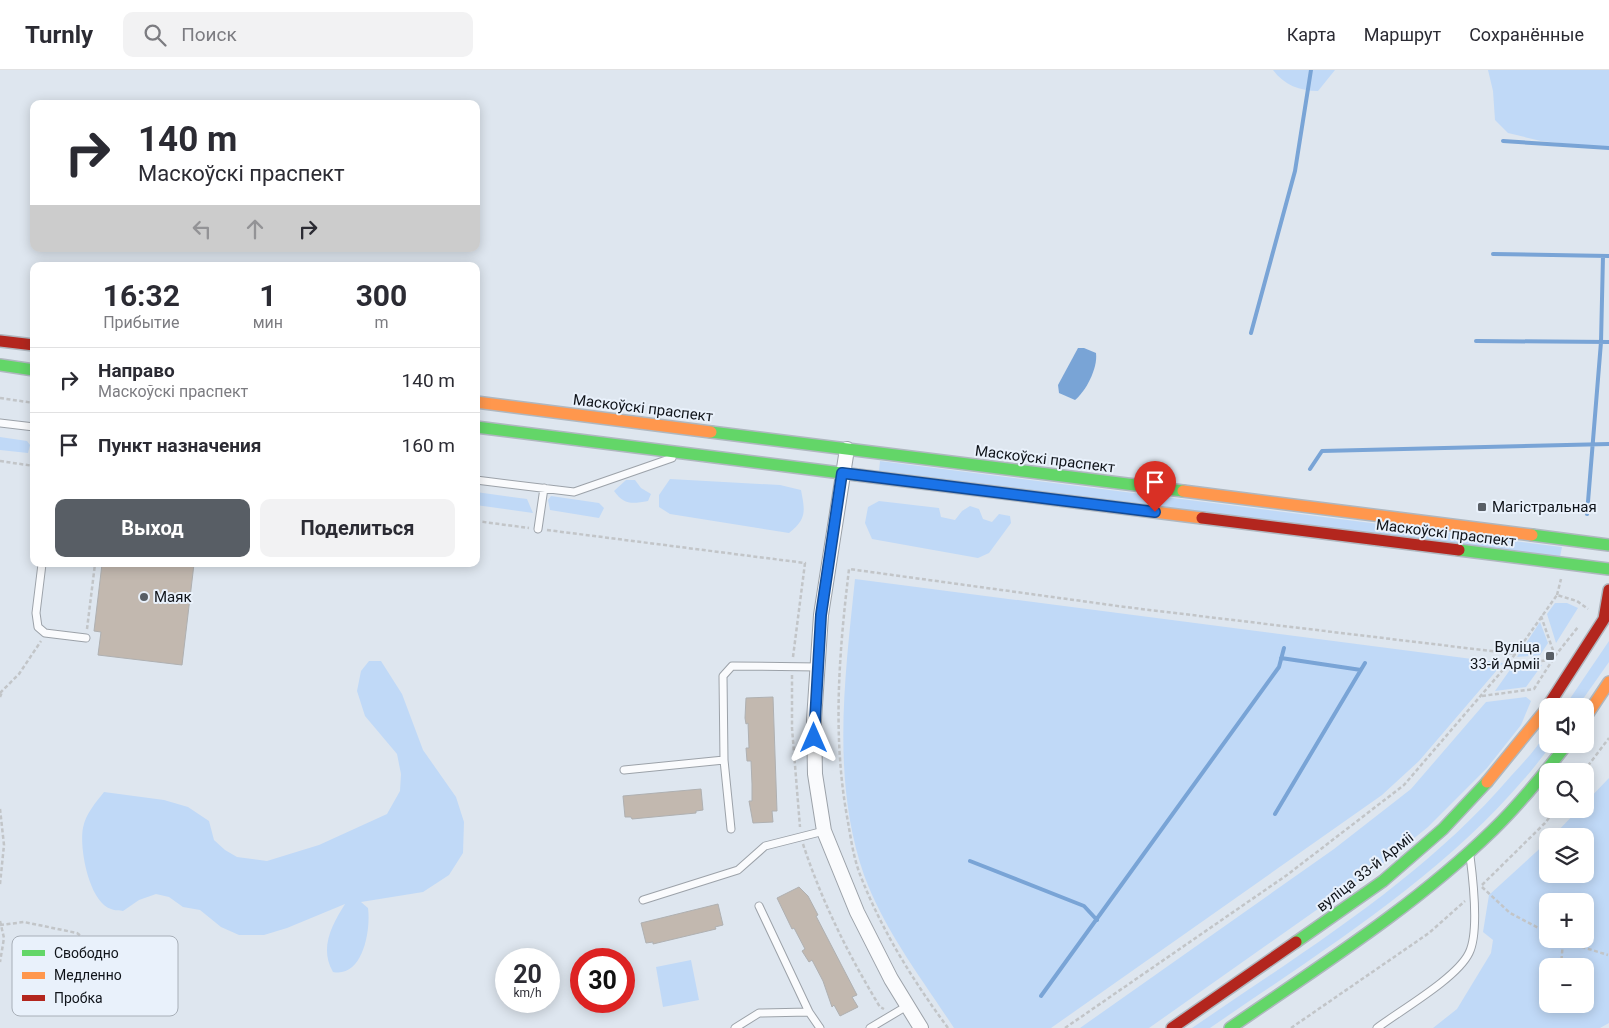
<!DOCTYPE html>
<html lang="ru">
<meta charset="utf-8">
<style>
body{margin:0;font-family:Roboto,sans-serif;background:#f2f2f3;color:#2b2b33;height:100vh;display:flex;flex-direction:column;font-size:19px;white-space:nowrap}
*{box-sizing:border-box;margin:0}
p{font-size:16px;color:#7c7c81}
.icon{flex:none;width:28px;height:28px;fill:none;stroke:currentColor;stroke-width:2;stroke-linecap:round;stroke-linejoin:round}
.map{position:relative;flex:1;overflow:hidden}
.side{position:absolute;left:30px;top:192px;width:450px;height:305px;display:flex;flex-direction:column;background:#fff;border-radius:10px;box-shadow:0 2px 12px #0003}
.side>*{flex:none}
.hud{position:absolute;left:30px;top:30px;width:450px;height:152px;border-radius:10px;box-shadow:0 2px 12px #0003;background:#fff;color:#2b2b33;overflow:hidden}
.fabs{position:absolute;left:1539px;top:628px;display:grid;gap:10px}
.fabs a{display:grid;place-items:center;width:55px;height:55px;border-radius:10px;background:#fff;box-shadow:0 2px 12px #0003;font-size:25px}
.speed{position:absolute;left:495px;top:878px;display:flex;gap:10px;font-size:25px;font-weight:700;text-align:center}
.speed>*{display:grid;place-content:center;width:65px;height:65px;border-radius:50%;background:#fff;box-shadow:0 2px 12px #0003;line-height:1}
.speed small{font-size:12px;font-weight:400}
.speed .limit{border:8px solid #d22;background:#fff;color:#111}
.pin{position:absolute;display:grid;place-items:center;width:42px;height:42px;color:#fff;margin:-51px -21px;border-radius:50% 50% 50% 0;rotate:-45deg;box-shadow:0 0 5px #0007}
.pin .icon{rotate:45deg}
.me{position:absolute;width:55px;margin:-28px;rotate:0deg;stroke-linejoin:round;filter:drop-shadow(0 0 4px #0008)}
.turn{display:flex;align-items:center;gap:18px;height:105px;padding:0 25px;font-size:22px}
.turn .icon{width:65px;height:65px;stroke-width:2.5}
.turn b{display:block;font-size:35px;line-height:42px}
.lanes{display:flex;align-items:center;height:48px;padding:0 25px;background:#0003;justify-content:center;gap:25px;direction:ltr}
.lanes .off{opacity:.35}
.eta{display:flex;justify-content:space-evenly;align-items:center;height:85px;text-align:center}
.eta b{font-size:30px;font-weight:700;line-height:35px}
.button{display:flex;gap:10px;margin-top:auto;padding:10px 25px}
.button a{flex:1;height:58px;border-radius:10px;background:#585e65;color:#fff;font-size:20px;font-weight:700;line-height:58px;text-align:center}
.button a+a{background:#f2f2f3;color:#2b2b33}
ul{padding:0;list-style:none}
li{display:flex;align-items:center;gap:15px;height:65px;padding:0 25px;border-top:1px solid #e1e1e2}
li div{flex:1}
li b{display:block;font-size:19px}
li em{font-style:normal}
header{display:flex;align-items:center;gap:30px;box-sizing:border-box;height:70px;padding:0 25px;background:#fff;border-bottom:1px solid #e1e1e2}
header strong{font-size:24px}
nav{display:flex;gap:28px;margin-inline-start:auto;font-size:18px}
.search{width:350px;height:45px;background:#f2f2f3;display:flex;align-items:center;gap:12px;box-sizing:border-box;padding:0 18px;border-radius:10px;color:#7c7c81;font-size:19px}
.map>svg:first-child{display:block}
.green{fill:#c0d9f7;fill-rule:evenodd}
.water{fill:#79a4d6}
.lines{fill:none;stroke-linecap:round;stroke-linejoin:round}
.stream{stroke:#79a4d6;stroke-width:4}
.building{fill:#c2b8af;stroke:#afb0b1}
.lane-casing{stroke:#9ca2a9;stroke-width:9}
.street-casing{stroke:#9ca2a9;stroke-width:16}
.fast-casing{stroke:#afb7bf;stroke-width:14}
.slow-casing{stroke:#afb7bf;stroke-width:14}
.jam-casing{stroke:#afb7bf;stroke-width:14}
.path{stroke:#c2c5c8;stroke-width:2.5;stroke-dasharray:4 2.5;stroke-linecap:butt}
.lane{stroke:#fafbfd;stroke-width:7}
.street{stroke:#fafbfd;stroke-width:14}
.fast{stroke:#63d668;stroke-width:11}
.slow{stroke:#ff974d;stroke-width:11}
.jam{stroke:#b3261e;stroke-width:11}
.route-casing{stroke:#114b97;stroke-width:12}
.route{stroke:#1a73e8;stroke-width:9}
.poi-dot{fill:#585e65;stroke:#e9f1fb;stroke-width:2}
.labels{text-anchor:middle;stroke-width:4;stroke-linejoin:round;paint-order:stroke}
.street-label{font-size:15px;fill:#10141a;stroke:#e9f1fb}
.poi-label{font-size:15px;fill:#10141a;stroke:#e9f1fb;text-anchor:start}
.key{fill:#e9f1fb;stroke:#a8afb8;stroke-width:1}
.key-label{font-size:14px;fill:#10141a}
</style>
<header>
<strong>Turnly</strong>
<div class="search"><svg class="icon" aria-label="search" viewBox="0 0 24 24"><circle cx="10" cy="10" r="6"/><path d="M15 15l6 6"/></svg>Поиск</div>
<nav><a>Карта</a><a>Маршрут</a><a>Сохранённые</a></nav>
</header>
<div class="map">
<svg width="1609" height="958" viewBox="0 0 1609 958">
<rect width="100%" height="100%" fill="#dee6ef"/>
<path class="green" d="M1273,0h62l-17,21c-18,0 -34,-6 -45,-21z
M1488,0h121v78l-68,-7 -33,-8 -13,-13 -2,-29z
M0,367l27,4 3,4 -2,8 -28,-3z
M880,391l682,86 -2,10 -681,-86z
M670,409l110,6 21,5c4,21 6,29 -12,43l-119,-19 -11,-7v-12z
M626,410h9l6,8 10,6 -3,7c-16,3 -24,4 -34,-10z
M476,422l51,7 6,14 -57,-8z
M551,426l48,7 5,5 -5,10 -49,-8 -2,-10z
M879,431l60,7 2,9 14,3 7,-9 8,-5 9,3 4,10 9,3 7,-8 11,2 1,7 -22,30 -11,5 -106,-19 -7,-16 3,-16z
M855,509l648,84 -84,98 -37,34 -331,233h-97c-32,-49 -70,-98 -90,-153 -33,-95 -19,-199 -9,-296z
M1555,533h12l11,5 -22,35 -9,-29z
M1540,552l8,21 -8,12 -23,2z
M1609,571v21l-31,44h-13z
M369,591h12l21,33 21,56 33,47 8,25 -1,31 -14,22 -26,17 -62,10 7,6c3,22 -5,70 -35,64 -14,-24 -1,-47 12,-68l-58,24 -23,7h-25l-18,-8 -21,-17 -17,-3 -14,-10 -13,-3 -17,6 -16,11c-3,-1 -8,0 -12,-2 -22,-7 -32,-61 -28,-81 2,-13 13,-26 21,-36l60,8 24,7 21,14 5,19 11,10 12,7 30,4 52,-16 68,-31 13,-23 1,-17 -4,-20 -32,-38 -8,-25 4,-20z
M1542,595l-16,22 -31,4 17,-24z
M1526,627l5,4 -10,24 -34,43 -59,59 -42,34 -237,167h-69l254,-179 77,-60 75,-87z
M1547,662l1,12h4c-89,121 -220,200 -342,284h-18c112,-77 230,-148 319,-252 13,-14 26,-28 36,-44z
M1609,708v245l-9,5h-167l24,-19 34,-56 2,-13 -10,-8 6,-37 58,-53 1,32h37v-38h-32l26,-27h6v-6zM1548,831h37v38h-37zM1548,896h37v38h-37z
M691,890l8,40 -36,7 -7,-40z"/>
<path class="water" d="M1078,278h6l12,5c2,15 -10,38 -21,47l-16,-7 -1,-8z"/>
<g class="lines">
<path class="stream" d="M1503,71l106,7
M1493,184l116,2
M1251,263l44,-162 16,-101
M1476,271l133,1
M1310,399l12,-18 287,-7
M1587,444l14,-172 2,-86
M1281,588l80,12
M1275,744l90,-151
M970,791l114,45 13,14
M1041,926l238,-329 5,-19"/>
</g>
<path class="building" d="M102,494h92l-12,101 -84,-10 3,-23 -7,-1z
M773,627l4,114h-5l1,11 -20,1 -4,-22h3v-17l-1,-23h-4l-1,-13h3l-1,-25 -2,1 -1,-6 1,-20z
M701,719l2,21 -7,1v2l-64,6 -1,-2h-6l-2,-21z
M799,817l9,9 10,19 -2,1 41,79 -5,2 6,10 -18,9 -6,-11 -2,2 -9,-26 -11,-21 -3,2 -7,-11 3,-2 -11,-21 -2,1 -15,-31z
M718,834l5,21 -8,2 1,2 -63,15v-2l-7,1 -5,-20z"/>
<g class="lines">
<g class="lane-casing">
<path id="lane" d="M0,353l34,4
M476,410l98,12 98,-34
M538,459l6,-41
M42,494l-6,49 2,14 7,6 41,5
M624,700l100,-10
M731,759l-7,-69 -1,-84 9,-10 86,1
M643,830l95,-30 27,-24 59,-15
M759,836l50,106 11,16
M735,958l24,-15 50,-1
M870,958l37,-22
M1377,958c24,-18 80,-50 92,-75 10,-20 4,-74 1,-97"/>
</g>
<g class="street-casing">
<path id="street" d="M847,379l-26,166 -7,105 1,54 9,57 33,81 34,67 30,49"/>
</g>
<g class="fast-casing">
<path id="fast" d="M0,295l34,5
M476,357l381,48
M711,362l472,59
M1532,465l77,10
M1459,480l150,19
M1296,872l87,-61 60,-52 44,-47
M1230,958c90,-62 184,-121 263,-198 27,-26 51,-56 74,-86"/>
</g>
<g class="slow-casing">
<path id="slow" d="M476,332l235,30
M857,405l345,43
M1183,421l349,44
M1585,648l24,-36
M1487,712l61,-75"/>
</g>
<g class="jam-casing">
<path id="jam" d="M0,271l34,4
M1202,448l257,32
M1548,636l56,-87 5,-29
M1172,958l124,-86"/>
</g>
<path class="path" d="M0,328l34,5
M0,391l34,5
M476,451l53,7
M547,460l258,33 -12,94
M1557,525l4,-16
M1541,546l14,40
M87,559l8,-65
M1509,594l43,-4
M792,605v53l8,99
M0,623l19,-19 22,-33
M1482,626l52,-7 21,-33 23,-29
M0,627l2,-5
M1584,701l25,-33
M0,739l4,36 -4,39
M803,774c19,58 46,112 77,163l4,2
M1482,815l63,-62 11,-14
M1482,817l28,26 38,20
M0,851l4,17 -4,24
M0,855l24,-3 53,11 31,24 63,27
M1559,869l4,2 -2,25
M1563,871l45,14
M948,958c-34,-46 -66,-97 -87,-151 -7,-17 -10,-37 -13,-55 -16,-84 -9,-169 1,-253l276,38 391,47
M1065,958l222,-153 117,-90 104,-121 49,-69 20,6 11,8
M1291,958l138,-95 36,-32"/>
<use href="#lane" class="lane"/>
<use href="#street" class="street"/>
<use href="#fast" class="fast"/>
<use href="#slow" class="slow"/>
<use href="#jam" class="jam"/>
</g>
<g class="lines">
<g class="route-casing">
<path id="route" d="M814,668l7,-123 21,-142 313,39"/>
</g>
<use href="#route" class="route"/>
</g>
<g class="poi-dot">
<rect x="1477" y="432" width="10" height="10" rx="2.5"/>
<circle cx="144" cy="527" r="5"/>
<rect x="1545" y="581" width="10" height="10" rx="2.5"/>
</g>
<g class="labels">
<g class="street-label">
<text transform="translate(643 338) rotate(7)" y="5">Маскоўскі праспект</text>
<text transform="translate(1045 389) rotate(7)" y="5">Маскоўскі праспект</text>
<text transform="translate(1446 463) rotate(7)" y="5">Маскоўскі праспект</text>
<text transform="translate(1365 802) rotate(-38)" y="5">вуліца 33-й Арміі</text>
</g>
<g class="poi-label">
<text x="1492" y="442">Магістральная</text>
<text x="154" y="532">Маяк</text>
<text x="1540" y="582" text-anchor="end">Вуліца<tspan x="1540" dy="17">33-й Арміі</tspan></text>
</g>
</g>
<rect x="12" y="866" width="166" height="80" rx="8" class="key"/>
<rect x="22" y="880" width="23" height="6" fill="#63d668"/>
<rect x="22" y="902" width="23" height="7" fill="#ff974d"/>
<rect x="22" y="925" width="23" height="6" fill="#b3261e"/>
<g class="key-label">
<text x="54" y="888">Свободно</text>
<text x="54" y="910">Медленно</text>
<text x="54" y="933">Пробка</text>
</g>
</svg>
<div class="fabs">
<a><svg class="icon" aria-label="sound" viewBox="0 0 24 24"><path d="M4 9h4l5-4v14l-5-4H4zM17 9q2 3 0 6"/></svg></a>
<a><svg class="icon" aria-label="search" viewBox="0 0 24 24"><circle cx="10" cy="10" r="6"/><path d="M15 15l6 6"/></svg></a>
<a><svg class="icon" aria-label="layers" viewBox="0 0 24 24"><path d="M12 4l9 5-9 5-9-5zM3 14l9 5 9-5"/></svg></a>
<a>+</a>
<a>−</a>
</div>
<div class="speed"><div>20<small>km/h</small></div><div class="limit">30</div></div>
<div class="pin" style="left:1155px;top:442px;background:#d93025"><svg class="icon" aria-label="arrive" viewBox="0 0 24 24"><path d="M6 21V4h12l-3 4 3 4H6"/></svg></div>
<svg class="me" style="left:814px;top:668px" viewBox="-20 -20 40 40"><path d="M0-17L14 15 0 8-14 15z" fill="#1a73e8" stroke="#fff" stroke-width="4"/></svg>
<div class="hud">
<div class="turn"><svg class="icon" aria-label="right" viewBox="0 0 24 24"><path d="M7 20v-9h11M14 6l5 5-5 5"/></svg><div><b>140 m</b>Маскоўскі праспект</div></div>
<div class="lanes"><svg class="icon off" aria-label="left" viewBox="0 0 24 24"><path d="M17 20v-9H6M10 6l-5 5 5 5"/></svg><svg class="icon off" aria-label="ahead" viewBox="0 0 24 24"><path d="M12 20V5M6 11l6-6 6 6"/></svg><svg class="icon" aria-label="right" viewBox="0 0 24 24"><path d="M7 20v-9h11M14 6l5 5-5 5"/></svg></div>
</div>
<section class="side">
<div class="eta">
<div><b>16:32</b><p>Прибытие</p></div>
<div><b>1</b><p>мин</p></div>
<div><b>300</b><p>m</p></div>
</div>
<ul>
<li><svg class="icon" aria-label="right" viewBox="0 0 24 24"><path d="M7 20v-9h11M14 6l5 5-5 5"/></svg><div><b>Направо</b><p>Маскоўскі праспект</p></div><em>140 m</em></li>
<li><svg class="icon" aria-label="arrive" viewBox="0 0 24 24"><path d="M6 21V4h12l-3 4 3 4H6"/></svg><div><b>Пункт назначения</b></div><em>160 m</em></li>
</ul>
<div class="button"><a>Выход</a><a>Поделиться</a></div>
</section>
</div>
